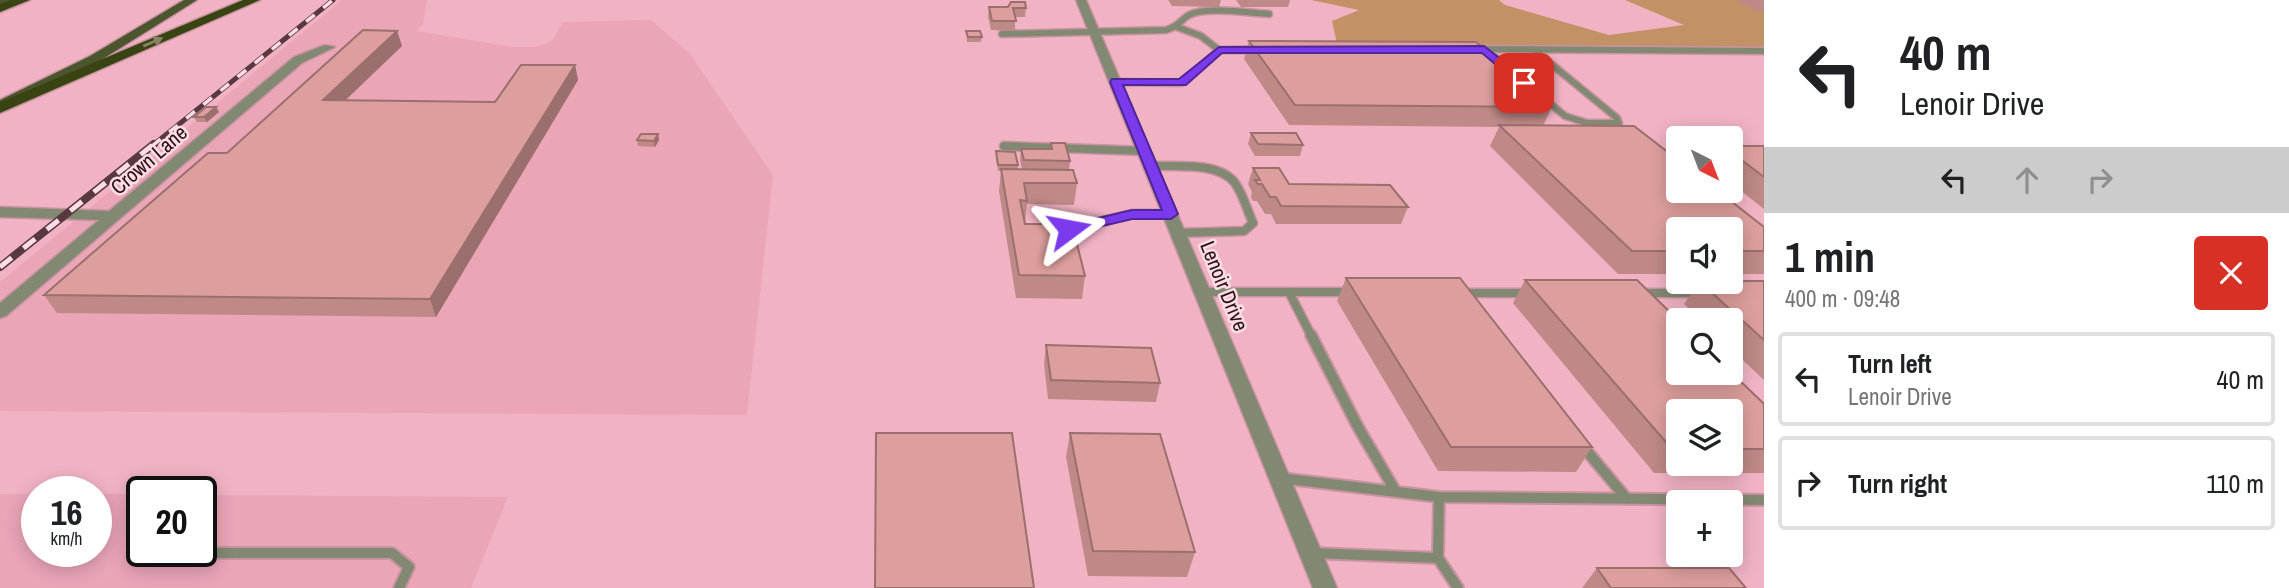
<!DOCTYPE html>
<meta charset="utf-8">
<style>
body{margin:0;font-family:"Archivo Narrow",sans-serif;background:#f6f6f6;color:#202124;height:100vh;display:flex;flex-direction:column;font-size:26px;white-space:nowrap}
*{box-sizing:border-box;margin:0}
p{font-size:23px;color:#757577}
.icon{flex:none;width:38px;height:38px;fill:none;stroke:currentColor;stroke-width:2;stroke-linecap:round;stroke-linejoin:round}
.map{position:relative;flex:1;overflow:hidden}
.panel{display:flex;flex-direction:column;background:#fff;width:525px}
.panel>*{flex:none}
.top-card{background:#fff;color:#202124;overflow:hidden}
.needle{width:46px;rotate:138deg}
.fabs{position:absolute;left:1666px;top:126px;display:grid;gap:14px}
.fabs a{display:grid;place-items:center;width:77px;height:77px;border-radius:7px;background:#fff;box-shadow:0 4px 18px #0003;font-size:35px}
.speed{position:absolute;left:21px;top:476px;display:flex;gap:14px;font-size:35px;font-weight:700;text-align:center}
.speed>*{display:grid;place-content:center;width:91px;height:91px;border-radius:50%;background:#fff;box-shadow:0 4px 18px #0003;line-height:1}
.speed small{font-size:18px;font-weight:400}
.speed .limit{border:4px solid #111;border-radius:10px;background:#fff;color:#111}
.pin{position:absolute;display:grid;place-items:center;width:60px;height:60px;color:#fff;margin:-30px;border-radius:14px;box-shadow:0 4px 10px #0006}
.me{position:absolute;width:77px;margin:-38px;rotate:77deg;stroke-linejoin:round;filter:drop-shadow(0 0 5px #0008)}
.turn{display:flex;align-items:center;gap:24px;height:147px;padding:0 21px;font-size:32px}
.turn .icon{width:91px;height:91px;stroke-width:2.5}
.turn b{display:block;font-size:49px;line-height:60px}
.lanes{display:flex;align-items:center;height:66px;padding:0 21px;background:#0003;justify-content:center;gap:35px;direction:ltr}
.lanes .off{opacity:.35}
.round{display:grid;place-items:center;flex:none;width:74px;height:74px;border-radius:7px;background:#f6f6f6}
.headline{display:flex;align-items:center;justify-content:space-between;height:119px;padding:0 21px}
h1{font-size:42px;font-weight:700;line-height:52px}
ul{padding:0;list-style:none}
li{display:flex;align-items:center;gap:21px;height:94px;margin:0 14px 10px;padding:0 7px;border:4px solid #e0e0e0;border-radius:7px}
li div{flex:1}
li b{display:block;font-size:26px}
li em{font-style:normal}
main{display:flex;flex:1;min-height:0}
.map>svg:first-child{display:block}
.built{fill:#eaa5b7}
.green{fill:#c39166}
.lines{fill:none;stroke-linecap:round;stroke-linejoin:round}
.lane-far2-casing{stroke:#c993a1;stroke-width:9}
.lane-far1-casing{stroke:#c993a1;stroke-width:11}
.lane-casing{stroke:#c993a1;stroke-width:14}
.street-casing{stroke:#c993a1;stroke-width:3}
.primary-casing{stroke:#c993a1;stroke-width:3}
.highway-casing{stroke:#c993a1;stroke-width:3}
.lane-far2{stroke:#828973;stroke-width:6}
.lane-far1{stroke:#828973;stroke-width:8}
.lane{stroke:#828973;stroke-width:10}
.street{fill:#828973;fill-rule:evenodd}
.primary{fill:#4b562e;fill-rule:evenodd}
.highway{fill:#384412;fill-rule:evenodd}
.rail-far1-casing{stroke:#583841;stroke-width:5}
.rail-casing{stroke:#583841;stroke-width:8}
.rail-far1{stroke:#fedde5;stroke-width:3.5;stroke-dasharray:11;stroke-linecap:butt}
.rail{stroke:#fedde5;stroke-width:5;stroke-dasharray:15;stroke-linecap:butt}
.wall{fill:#be8987;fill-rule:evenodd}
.shaded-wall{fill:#9b6f6e}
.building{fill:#dd9f9d;stroke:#9b6f6e;stroke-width:2}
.oneway{fill:#878166}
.route{fill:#7c3aed;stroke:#51269a;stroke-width:2}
.labels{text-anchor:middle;stroke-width:5;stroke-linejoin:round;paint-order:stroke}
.street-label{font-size:21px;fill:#281218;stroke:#fedde5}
</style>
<main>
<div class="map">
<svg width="1764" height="588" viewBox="0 0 1764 588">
<rect width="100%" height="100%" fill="#f1b3c3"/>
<path class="built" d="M342,0h85l-4,24 -6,7 96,16h22l13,-4 5,-3 10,-18 88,-2 39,34 83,121 -26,240 -747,-4v-129z
M0,494h37v57h59v-57h46v57h59v-56l307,2 -37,91h-471z"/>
<path class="green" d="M1311,0h188l6,5 104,30 75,-10 -59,-25h139v48l-427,-4 -5,-23 27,-11z"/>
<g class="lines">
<g class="lane-far2-casing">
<path id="lane-far2" d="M1177,27l24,9 18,14
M1002,34l164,-4c14,-4 13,-9 23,-15 16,-9 61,-2 80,-1
M1475,49l289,2
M1494,57l71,59 22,7h32l-2,-5 -84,-69
M1116,82l66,1 37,-33h39"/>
</g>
<g class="lane-far1-casing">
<path id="lane-far1" d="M1004,146l141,5
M1151,166c24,1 67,-5 84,17 8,11 12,27 18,40l-9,8 -66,2
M1070,229l62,-15h39
M1202,292h147
M1289,292l23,45
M1461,293h67
M1640,293h63"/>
</g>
<g class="lane-casing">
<path id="lane" d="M1311,335l47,92 38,65
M1581,444l46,55
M1280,478l159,19 325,3
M164,553h228l17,14 -10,21
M1312,553l126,5 1,-61
M1438,558l20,30"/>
</g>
<g class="street-casing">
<path id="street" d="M1076,0h10l251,588h-24z
M325,45l10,2 -33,16 -296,253 -6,2v-15l99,-83 -99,-3v-10l109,4 185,-154z"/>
</g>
<g class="primary-casing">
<path id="primary" d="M0,0h16l-16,7z
M184,0h13l-99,62 -98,47v-9l90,-44z"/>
</g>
<g class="highway-casing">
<path id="highway" d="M11,0h19l-30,12v-8z
M243,0h17l-260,113v-11z"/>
</g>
<use href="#lane-far2" class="lane-far2"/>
<use href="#lane-far1" class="lane-far1"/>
<use href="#lane" class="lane"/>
<use href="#street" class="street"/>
<use href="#primary" class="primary"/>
<use href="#highway" class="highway"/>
<g class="rail-far1-casing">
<path id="rail-far1" d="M152,146l181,-146"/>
</g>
<g class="rail-casing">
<path id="rail" d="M0,267l154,-123"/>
</g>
<use href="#rail-far1" class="rail-far1"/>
<use href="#rail" class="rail"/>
</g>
<path class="wall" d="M1168,0h53l-2,7 -47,-1z
M1236,0h54l-2,7h-47z
M1736,0h28v11h-7z
M989,7l37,1 -1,9h-10v14l-24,-1 -3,-13z
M397,31l5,15 -57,54 150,2 80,-37 3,15 -142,237 -379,-4 -13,-18z
M966,31l16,6 -1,5h-14z
M1249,41l303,66 -9,19 221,101v47h-33v-45h-53v45h-60l-128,-128 9,-19 -210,-2 -45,-66z
M219,112l-12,10h-10l-3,-5z
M1251,133l52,12 -3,11h-45l-7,-12z
M658,134l1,6 -4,7 -17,-1 -1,-6z
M1051,143l19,18 -1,9 8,13 -3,22 -47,-1 -2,20 60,52 -3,23 -66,-1 -17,-107 2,-20h-3l-2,-14v-6l22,14v4h4l-2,-9 1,-11h29z
M1731,146h33v63l-33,-26z
M1253,168l36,16 119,23 -7,17h-125l-5,-10h-6l-8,-13h-4l-2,-4 1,-5 -4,-8z
M1346,278l246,169 -16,25 -138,-1 -101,-170z
M1525,280l239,124v69h-110l-141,-170zM1678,411h53v53h-53z
M1764,281v99l-33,-31v-29h-30l-17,-16 15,-22z
M1046,345l114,38 -4,19 -108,-3 -4,-35z
M1070,433l125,119 -8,25 -99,-1 -22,-119z
M1597,568l149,20h-164z"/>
<path class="shaded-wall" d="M397,31l5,15 -73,70 -6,-16z
M575,65l3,15 -142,237 -6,-18z
M216,107l3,5 -12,10 -3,-5z
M658,134l1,6 -4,7 -1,-6z"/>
<path class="building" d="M1011,2h14l1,6h-13l3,13h-24l-3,-14h19z
M363,30l34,1 -74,69 172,2 26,-37h54l-145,234 -386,-4 164,-142h19z
M966,31h14l2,6h-14z
M1249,41l227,1 76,65 -257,-2z
M206,107h10l-12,10h-10z
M1499,125l135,1 44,34v31h40l46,36v24h-33v-22h-53v22h-46z
M1251,133h45l7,12 -45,-1z
M641,134h17l-4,7 -17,-1z
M1051,143h14l5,18 -46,-1 -3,-11h31z
M1731,146h33v31l-33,-25z
M996,151l19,1 3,13h-20z
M1253,168h26l10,16 101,1 18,22 -127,-1 -5,-9h-6l-8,-13h-4l-3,-4h5z
M1001,169l72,1 4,13h-53l3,18 -7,-1 5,24h47l13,52 -66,-1z
M1346,278h114l132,169h-141z
M1525,280h112l41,40v53h53v-1l33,32v45h-33v-38h-53v38h-6z
M1731,281h33v59l-64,-58z
M1046,345l105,3 9,35 -109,-3z
M876,433h136l22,155h-159z
M1070,433l90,1 35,118 -102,-1z
M1597,568h132l17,20h-135z"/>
<defs><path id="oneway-solid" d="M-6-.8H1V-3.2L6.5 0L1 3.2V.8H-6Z" transform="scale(1.75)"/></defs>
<use class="oneway" href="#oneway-solid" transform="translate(153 42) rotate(-23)"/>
<path class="route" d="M1484,46l44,34v5h-8l-38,-32h-260l-36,32h-63l55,129 -7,5h-39l-63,15 -7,-5 2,-3 68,-16h30l-52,-128 2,-3h67l40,-32z"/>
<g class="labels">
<g class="street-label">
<text transform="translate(149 160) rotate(-41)" y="7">Crown Lane</text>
<text transform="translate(1224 286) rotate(68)" y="7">Lenoir Drive</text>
</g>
</g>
</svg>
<div class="fabs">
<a><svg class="needle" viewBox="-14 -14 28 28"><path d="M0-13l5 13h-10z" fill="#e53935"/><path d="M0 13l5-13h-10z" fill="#757577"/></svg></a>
<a><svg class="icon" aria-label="sound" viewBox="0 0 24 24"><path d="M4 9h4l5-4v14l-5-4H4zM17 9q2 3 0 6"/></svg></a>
<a><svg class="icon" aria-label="search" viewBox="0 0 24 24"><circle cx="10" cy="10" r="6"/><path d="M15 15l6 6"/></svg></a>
<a><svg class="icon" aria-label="layers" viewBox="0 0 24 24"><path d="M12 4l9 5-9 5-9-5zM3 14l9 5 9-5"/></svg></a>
<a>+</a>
</div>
<div class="speed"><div>16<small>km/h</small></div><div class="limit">20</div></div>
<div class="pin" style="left:1524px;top:83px;background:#d93025"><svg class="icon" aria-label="arrive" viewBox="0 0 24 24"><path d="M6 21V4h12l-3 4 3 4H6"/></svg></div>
<svg class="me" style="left:1069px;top:229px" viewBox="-20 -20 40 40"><path d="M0-17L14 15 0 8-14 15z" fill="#7c3aed" stroke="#fff" stroke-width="4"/></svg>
</div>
<section class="panel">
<div class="top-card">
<div class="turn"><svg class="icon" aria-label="left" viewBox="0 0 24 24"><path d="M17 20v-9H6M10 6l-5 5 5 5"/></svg><div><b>40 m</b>Lenoir Drive</div></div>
<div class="lanes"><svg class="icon" aria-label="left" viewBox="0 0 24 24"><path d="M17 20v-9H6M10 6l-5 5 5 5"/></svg><svg class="icon off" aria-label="ahead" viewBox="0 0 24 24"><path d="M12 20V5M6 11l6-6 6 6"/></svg><svg class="icon off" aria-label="right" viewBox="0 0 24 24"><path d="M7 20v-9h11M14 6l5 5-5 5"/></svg></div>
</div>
<div class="headline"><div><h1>1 min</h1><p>400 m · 09:48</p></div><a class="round" style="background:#d93025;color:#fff"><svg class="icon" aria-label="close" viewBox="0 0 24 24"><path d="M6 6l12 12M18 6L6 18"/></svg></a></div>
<ul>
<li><svg class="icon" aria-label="left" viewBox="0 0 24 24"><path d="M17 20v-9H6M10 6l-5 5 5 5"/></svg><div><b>Turn left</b><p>Lenoir Drive</p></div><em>40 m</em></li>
<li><svg class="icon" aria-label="right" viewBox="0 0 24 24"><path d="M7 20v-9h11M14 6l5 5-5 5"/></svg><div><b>Turn right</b></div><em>110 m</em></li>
</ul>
</section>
</main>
